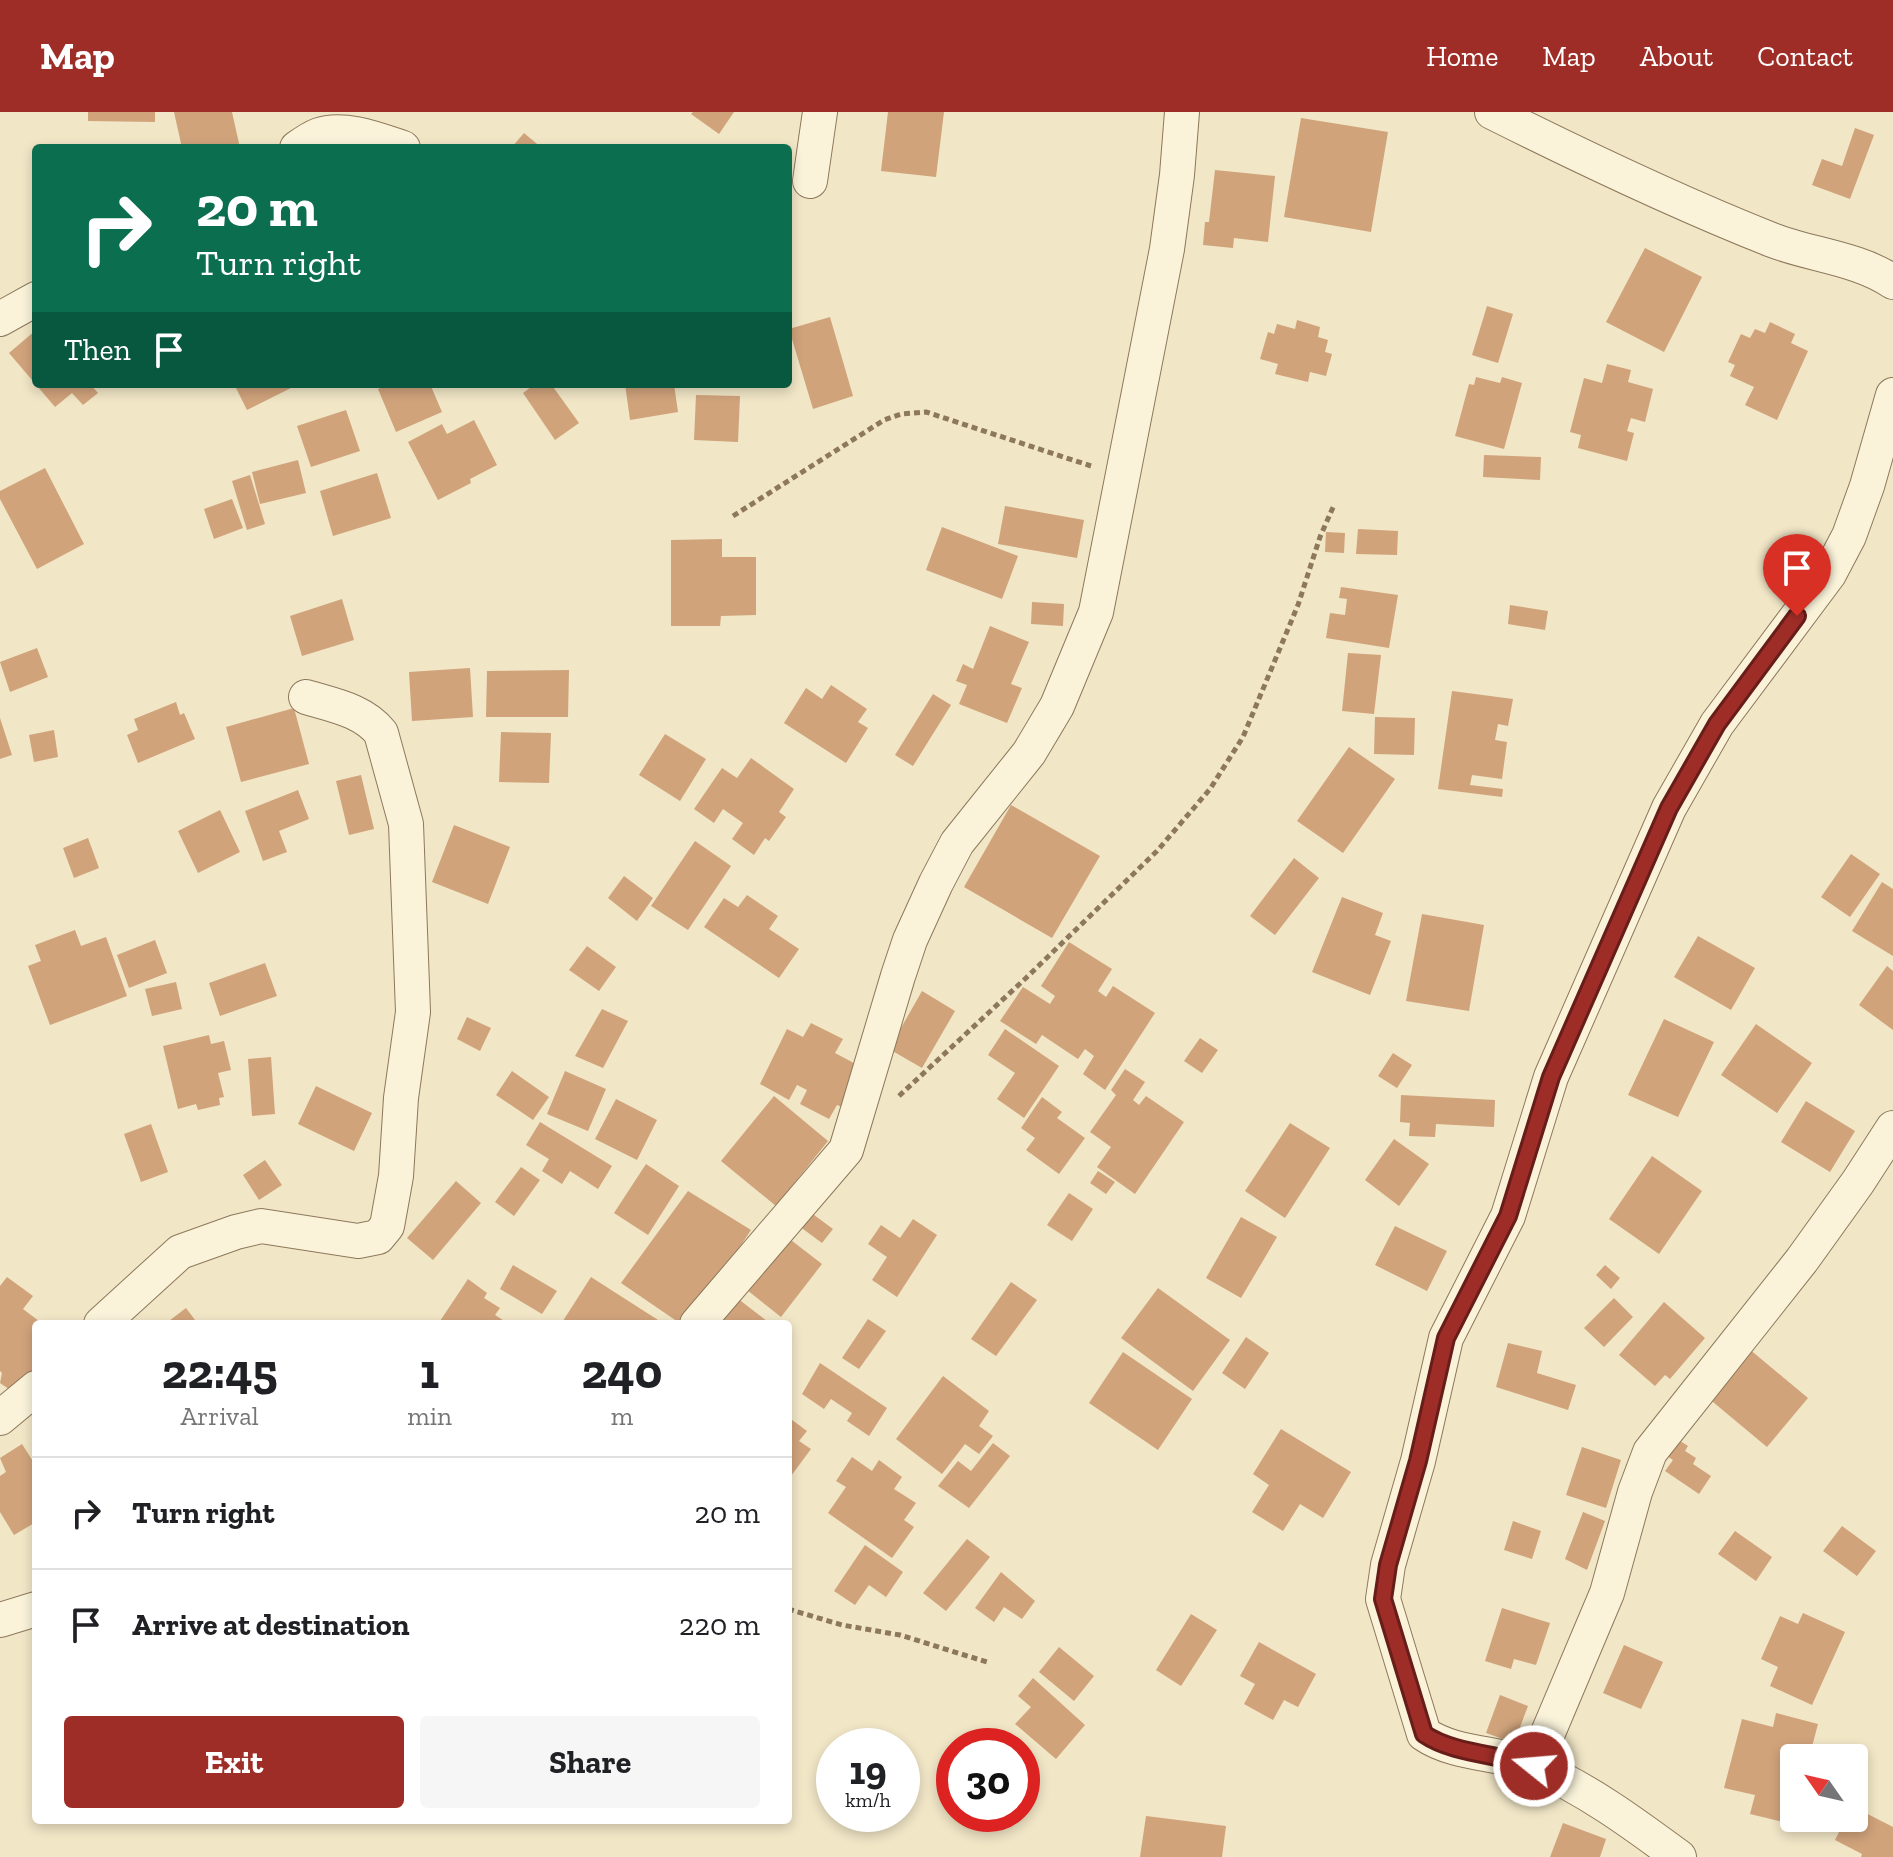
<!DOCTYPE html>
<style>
body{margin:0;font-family:"Zilla Slab",serif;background:#f6f6f6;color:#202124;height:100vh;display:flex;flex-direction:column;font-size:30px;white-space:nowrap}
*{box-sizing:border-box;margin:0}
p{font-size:26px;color:#757577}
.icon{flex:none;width:44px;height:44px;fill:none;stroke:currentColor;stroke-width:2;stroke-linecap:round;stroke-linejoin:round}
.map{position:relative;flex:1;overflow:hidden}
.sheet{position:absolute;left:32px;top:1208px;width:760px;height:504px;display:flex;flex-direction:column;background:#fff;border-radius:8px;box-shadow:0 4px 12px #0003}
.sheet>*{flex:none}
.guide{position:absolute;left:32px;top:32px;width:760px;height:244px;border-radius:8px;box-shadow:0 4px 12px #0003;background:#0b6e4f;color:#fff;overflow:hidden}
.needle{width:52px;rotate:304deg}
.controls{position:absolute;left:1780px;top:1632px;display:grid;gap:16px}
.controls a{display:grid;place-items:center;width:88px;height:88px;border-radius:8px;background:#fff;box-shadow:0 4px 12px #0003;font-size:40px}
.speed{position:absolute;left:816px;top:1616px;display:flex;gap:16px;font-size:40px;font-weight:700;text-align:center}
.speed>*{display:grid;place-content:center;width:104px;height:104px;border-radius:50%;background:#fff;box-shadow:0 4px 12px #0003;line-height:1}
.speed small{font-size:20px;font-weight:400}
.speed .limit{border:12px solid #d22;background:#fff;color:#111}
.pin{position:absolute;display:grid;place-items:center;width:68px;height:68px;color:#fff;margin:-82px -34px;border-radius:50% 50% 50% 0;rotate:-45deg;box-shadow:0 0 8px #0007}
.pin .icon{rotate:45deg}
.me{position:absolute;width:88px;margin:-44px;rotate:287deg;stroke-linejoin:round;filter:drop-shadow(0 0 6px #0008)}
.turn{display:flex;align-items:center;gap:28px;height:168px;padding:0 32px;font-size:36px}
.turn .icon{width:104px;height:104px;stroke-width:2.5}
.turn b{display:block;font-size:56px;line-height:68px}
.then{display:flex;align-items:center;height:76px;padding:0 32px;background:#0003;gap:16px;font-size:30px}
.eta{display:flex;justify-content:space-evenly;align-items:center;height:136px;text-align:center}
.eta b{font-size:48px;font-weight:800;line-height:56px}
.action{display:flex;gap:16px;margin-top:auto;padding:16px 32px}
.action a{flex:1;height:92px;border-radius:8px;background:#9f2d27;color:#fff;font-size:32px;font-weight:800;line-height:92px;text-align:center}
.action a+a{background:#f6f6f6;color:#202124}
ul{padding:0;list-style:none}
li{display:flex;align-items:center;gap:24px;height:112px;padding:0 32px;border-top:2px solid #e0e0e0}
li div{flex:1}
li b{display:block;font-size:30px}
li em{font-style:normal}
header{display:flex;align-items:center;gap:48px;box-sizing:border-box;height:112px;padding:0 40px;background:#9f2d27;color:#fff}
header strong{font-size:38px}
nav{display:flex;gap:44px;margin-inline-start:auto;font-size:28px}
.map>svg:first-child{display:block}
.building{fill:#d0a37b}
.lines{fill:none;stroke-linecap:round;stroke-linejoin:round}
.minor-casing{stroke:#8d785b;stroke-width:36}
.path{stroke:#8d785b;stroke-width:5;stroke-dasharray:6 4;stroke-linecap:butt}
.minor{stroke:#faf3da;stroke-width:34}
.route-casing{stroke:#671d19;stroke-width:20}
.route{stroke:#9f2d27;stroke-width:14}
</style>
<header>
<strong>Map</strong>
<nav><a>Home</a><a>Map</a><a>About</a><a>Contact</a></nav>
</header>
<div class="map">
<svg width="1893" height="1745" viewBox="0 0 1893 1745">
<rect width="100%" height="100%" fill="#f1e6c6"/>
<path class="building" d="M88,0h67v10l-67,-1z
M174,0h58l8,36h-58z
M693,0h41l-15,22 -28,-20z
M888,0h56l-8,65 -55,-6z
M1301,6l87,14 -17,100 -87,-15z
M1855,16l19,7 -24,64 -38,-14 10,-26 20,7z
M524,21l18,15h-31z
M1215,58l60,6 -7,66 -34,-4 -1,10 -30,-3 2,-23h4z
M1645,136l57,29 -38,75 -58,-30z
M1487,194l26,8 -15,49 -26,-8z
M830,205l23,79 -40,13 -24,-80z
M1297,208l23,7 -2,10 10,3 -3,12 7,2 -6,22 -16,-4 -2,10 -33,-8 3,-10 -18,-5 8,-27 6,2 3,-10 18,5z
M1770,210l25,12 -4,9 17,8 -31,69 -32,-15 9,-18 -24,-11 5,-11 -7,-3 13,-28 9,4 5,-9 10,4z
M36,218v54h54l8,9 -15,12 -11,-12 -17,14 -46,-54z
M1607,252l24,6 -3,12 25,7 -8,33 -14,-4 -4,13 7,2 -7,28 -49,-13 3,-13 -11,-3 14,-54 18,5z
M1476,265l24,6 2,-6 20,6 -18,66 -49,-13 14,-52 5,1z
M234,272h55l2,4 -44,22z
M390,272h40l12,28 -46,20 -18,-43z
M535,272h16l28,39 -24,17 -32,-47z
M625,272h49l4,28 -48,8z
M696,283l44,1 -2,46 -44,-2z
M346,298l14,41 -49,16 -14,-41z
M474,308l23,45 -27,14 1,4 -33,17 -30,-58 34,-18 5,10z
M1484,343l57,2 -1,23 -57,-3z
M298,348l8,33 -46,11 -8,-32z
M45,356l39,76 -47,25 -37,-70v-8z
M377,361l14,45 -58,18 -13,-45z
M250,363l15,49 -18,6 -15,-49z
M232,387l11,29 -29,11 -10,-30z
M1005,394l79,14 -7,38 -79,-14z
M942,415l76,29 -16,43 -76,-29z
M1358,417l40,2 -1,24 -41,-1z
M1326,420l19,1 -1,20 -19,-1z
M722,427v18h34v58l-35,1 -1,10h-49v-86z
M1341,475l57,8 -9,53 -63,-10 4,-25 15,2 2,-16 -8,-1z
M342,487l12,41 -52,16 -12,-40z
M1032,490l32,2 -1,22 -32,-2z
M1510,493l38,6 -3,19 -37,-6z
M990,514l39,16 -18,42 11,4 -15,35 -48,-19 8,-19 -11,-4 7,-17 10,5z
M37,536l11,29 -38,15 -10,-30z
M1348,541l33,2 -7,59 -32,-3z
M470,556l3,49 -61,4 -3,-49z
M569,558l-1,47h-82l1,-46z
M831,573l36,24 -9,13 10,6 -22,35 -62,-40 22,-35 16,11z
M1452,579l61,8 -5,27 -10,-2 -3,16 12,2 -5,37 -30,-4 -2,10 33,4 -1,8 -64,-8z
M933,582l18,11 -38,61 -18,-11z
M176,590l4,13 4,-2 11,26 -57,24 -11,-28 11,-5 -4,-11z
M294,596l15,56 -68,18 -15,-55z
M1375,605l40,1 -1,37 -40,-1z
M0,606l12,37 -12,4z
M54,618l4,27 -24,5 -5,-27z
M501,620l50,1 -2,50 -50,-1z
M665,622l41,25 -26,42 -41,-26z
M1349,635l46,32 -52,74 -46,-32z
M751,646l43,31 -15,23 7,5 -17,24 -4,-3 -11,17 -22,-16 11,-16 -20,-14 -9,14 -20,-14 28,-41 15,10z
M361,663l13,54 -25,6 -13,-54z
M298,678l11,29 -30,12 8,21 -24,9 -18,-50z
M1011,693l89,51 -48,82 -88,-51z
M220,698l20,42 -42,21 -20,-42z
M454,713l56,22 -22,57 -56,-22z
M88,726l11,30 -25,10 -11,-30z
M695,729l36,25 -43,64 -37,-24z
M1851,742l29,20 -30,43 -29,-20z
M1294,746l25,20 -44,57 -25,-19z
M624,764l29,22 -16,23 -29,-23z
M1882,770l11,7v67l-41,-25z
M747,783l31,21 -9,13 30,20 -20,29 -75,-51 20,-29 14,9z
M1342,785l41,16 -8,22 16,6 -21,54 -58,-23z
M1422,802l62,11 -15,86 -63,-10z
M75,818l6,16 25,-9 21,59 -77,29 -22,-59 13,-5 -6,-16z
M1698,824l57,32 -24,42 -57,-33z
M155,828l12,33 -38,15 -12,-33z
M1069,830l43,27 -14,22 8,6 7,-11 42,27 -50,77 -22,-16 11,-18 -9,-7 -7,10 -36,-24 -6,9 -36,-23 23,-34 27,17 5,-8 -14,-10z
M587,834l29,21 -17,24 -30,-21z
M265,851l12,33 -57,20 -11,-33z
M1887,854l6,5v59l-34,-25z
M176,870l6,27 -30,7 -7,-27z
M922,879l33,20 -33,57 -33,-19z
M602,897l26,12 -25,47 -28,-12z
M467,905l24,11 -11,23 -23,-12z
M1664,907l50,23 -36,75 -50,-22z
M811,911l32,16 -8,14 30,16 -21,39 -7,-3 -8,14 -29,-15 7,-14 -10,-5 -8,15 -29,-16 27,-55 16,8z
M1756,912l56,39 -35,50 -56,-38z
M1005,917l54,37 -35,52 -27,-19 18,-26 -27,-18z
M209,923l2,9 13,-3 7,29 -13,3 6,24 -5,1 1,7 -22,5 -2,-6 -18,5 -15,-63z
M1200,926l18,12 -16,23 -18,-12z
M1393,941l19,12 -15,23 -19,-12z
M271,945l4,57 -23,2 -4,-57z
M1125,957l20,13 -12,18 6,5 7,-9 38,26 -49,72 -38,-27 14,-20 -21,-15 26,-37 -5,-5z
M512,959l37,26 -16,23 -37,-25z
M565,959l41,18 -18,42 -41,-17z
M316,974l56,27 -18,38 -56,-27z
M1401,983l94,5 -1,27 -58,-3 -1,13 -26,-1 1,-13 -10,-1z
M774,984l54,45 -52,65 -55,-45z
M1042,985l20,15 -5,6 28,20 -26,36 -33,-24 9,-12 -14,-10z
M616,987l41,21 -20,40 -42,-21z
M1806,989l49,30 -25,41 -49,-30z
M540,1010l72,44 -14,23 -28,-18 -8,13 -20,-13 7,-12 -23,-14z
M1290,1011l40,25 -45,70 -40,-27z
M151,1012l17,48 -27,10 -17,-48z
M1394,1027l35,25 -30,42 -34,-26z
M1652,1044l50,35 -43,63 -50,-35z
M265,1048l17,25 -23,15 -16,-25z
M646,1052l33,22 -31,49 -34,-22z
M521,1055l19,13 -26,36 -19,-14z
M1098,1059l17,11 -9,12 -16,-11z
M456,1069l25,22 -48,57 -26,-22z
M688,1079l63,39 -62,94h-8l-60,-41z
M1069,1081l24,16 -21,32 -25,-16z
M810,1100l23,17 -11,14 -23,-17z
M1241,1105l36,20 -36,61 -35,-20z
M913,1107l24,16 -40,62 -25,-17 15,-23 -19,-13 13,-19 19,13z
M1395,1114l52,25 -20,40 -52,-26z
M787,1125l35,27 -41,53 -34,-27z
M513,1153l44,26 -15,23 -42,-25z
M1605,1153l15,13 -9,11 -15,-14z
M7,1165l26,19 -10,13 20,15h-7v49l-20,21 -16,-11 2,-10 -2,-2v-85z
M591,1165l67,43 -2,4h-95z
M468,1167l19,14 -3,5 16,10 -5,7 14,9h-71z
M1011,1170l26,18 -41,56 -25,-17z
M1158,1176l72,52 -37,51 -72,-53z
M737,1186l30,23 -2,3h-49z
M1614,1186l19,19 -29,30 -20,-19z
M1664,1190l41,36 -35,41 -5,-4 -10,11 -36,-31z
M186,1196l12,16h-33z
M868,1207l18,12 -27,38 -17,-11z
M1246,1225l23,16 -24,36 -23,-16z
M1508,1231l34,8 -5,22 39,12 -8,25 -72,-23z
M1748,1236l60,50 -41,49 -60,-50z
M1123,1240l69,47 -34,51 -69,-47z
M820,1251l67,45 -18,28 -22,-15 5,-8 -21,-14 -7,10 -22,-15z
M943,1264l46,35 -10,15 14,10 -14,18 -14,-10 -23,30 -46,-35z
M788,1305l19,14 -8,10 12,8 -23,31z
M1281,1317l70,43 -28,46 -23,-14 -17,27 -31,-19 17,-27 -16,-11z
M1669,1322l19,12 -3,5 11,7 -3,6 18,12 -12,18 -34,-23 8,-11 -15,-10z
M993,1331l17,13 -41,52 -31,-22 20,-25 13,10z
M22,1332l14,22v56l-22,13 -14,-23v-36l6,-4 -6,-14z
M1582,1335l39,13 -15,48 -40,-13z
M852,1345l20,14 7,-11 23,17 -8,12 22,14 -12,17 10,7 -22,31 -64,-45 18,-26 -10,-6z
M1583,1400l22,9 -18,49 -22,-11z
M1513,1409l28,10 -9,28 -28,-9z
M1842,1414l34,25 -19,25 -34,-25z
M1735,1419l37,26 -16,24 -38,-27z
M967,1427l23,18 -44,54 -23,-18z
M865,1433l38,27 -17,25 -17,-12 -14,20 -21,-14z
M1001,1460l34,29 -13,18 -18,-12 -10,15 -19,-14z
M1502,1496l48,15 -14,42 -22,-6 -3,10 -26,-8z
M1803,1501l42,19 -33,73 -42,-19 8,-19 -17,-8 19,-43 18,8z
M1191,1502l26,16 -36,56 -25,-16z
M1259,1530l57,32 -18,33 -14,-7 -11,20 -29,-16 11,-20 -15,-8z
M1624,1533l39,17 -22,47 -38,-16z
M1059,1535l35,29 -20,25 -35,-29z
M1033,1566l52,47 -29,34 -41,-35 16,-17 -13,-11z
M1500,1583l28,11 -14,37 -28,-10z
M1776,1601l42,11 -9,34h-15l-2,66 -42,-10 5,-19 -31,-7 18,-69 31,8z
M1854,1695l39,20v30h-32l1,-3 -27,-14 11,-22h8z
M1146,1704l80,10 -4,31h-82z
M1563,1711l43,16 -6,18h-50z"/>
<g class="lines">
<g class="minor-casing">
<path id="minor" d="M1492,0c92,46 184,90 280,128 38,15 86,18 121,42
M297,36c7,-5 14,-10 22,-13 25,-9 60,5 84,13
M810,69l10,-69
M0,207l36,-20
M101,1212l79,-72 56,-20 25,-6 97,15 20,-4 9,-11 9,-50 5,-78 12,-86 -7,-188 -25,-91c-18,-23 -49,-28 -75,-36
M697,1212l149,-174 52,-174 12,-36 26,-57 21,-40 72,-90 28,-47 39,-94 71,-363 10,-74 5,-63
M0,1306l36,-30
M0,1508l36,-11
M1534,1654l73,-173 28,-101 15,-40 152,-192 56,-78 35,-54
M1679,1745c-46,-34 -95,-70 -148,-92 -34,-13 -76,-10 -107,-31l-41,-135 5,-34 30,-104 28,-123 62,-122 43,-139 118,-269 48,-84 112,-150 20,-38 18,-50 26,-91"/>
</g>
<path class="path" d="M733,404l151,-96 17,-6 25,-2 165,54
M899,984l127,-118 131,-127 53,-62 33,-52 55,-132 22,-68 14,-32
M788,1497l54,16 58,10 90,28"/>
<use href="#minor" class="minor"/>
</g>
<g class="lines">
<g class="route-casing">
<path id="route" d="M1534,1654c-35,-12 -81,-12 -110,-32l-41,-135 5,-34 30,-104 28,-123 62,-122 43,-139 118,-269 48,-84 80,-108"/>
</g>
<use href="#route" class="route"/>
</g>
</svg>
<div class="controls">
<a><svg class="needle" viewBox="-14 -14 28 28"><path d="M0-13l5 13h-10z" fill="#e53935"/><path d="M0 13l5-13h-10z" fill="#757577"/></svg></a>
</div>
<div class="speed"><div>19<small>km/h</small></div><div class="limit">30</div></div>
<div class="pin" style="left:1797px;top:504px;background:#d93025"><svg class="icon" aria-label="arrive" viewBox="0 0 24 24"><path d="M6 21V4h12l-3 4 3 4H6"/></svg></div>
<svg class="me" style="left:1534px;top:1654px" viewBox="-20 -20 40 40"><circle r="17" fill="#9f2d27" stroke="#fff" stroke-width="3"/><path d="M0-11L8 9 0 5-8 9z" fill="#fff"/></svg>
<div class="guide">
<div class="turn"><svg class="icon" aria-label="right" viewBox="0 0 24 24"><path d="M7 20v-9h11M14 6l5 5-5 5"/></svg><div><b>20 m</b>Turn right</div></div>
<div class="then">Then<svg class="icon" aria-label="arrive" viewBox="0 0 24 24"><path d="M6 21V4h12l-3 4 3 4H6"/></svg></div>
</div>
<section class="sheet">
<div class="eta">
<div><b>22:45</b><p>Arrival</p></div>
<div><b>1</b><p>min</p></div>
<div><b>240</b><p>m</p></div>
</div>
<ul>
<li><svg class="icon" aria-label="right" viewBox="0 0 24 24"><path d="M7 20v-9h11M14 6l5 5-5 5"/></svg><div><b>Turn right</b></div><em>20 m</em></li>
<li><svg class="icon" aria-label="arrive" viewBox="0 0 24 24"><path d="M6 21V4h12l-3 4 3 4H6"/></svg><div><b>Arrive at destination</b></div><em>220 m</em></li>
</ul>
<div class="action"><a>Exit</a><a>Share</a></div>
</section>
</div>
